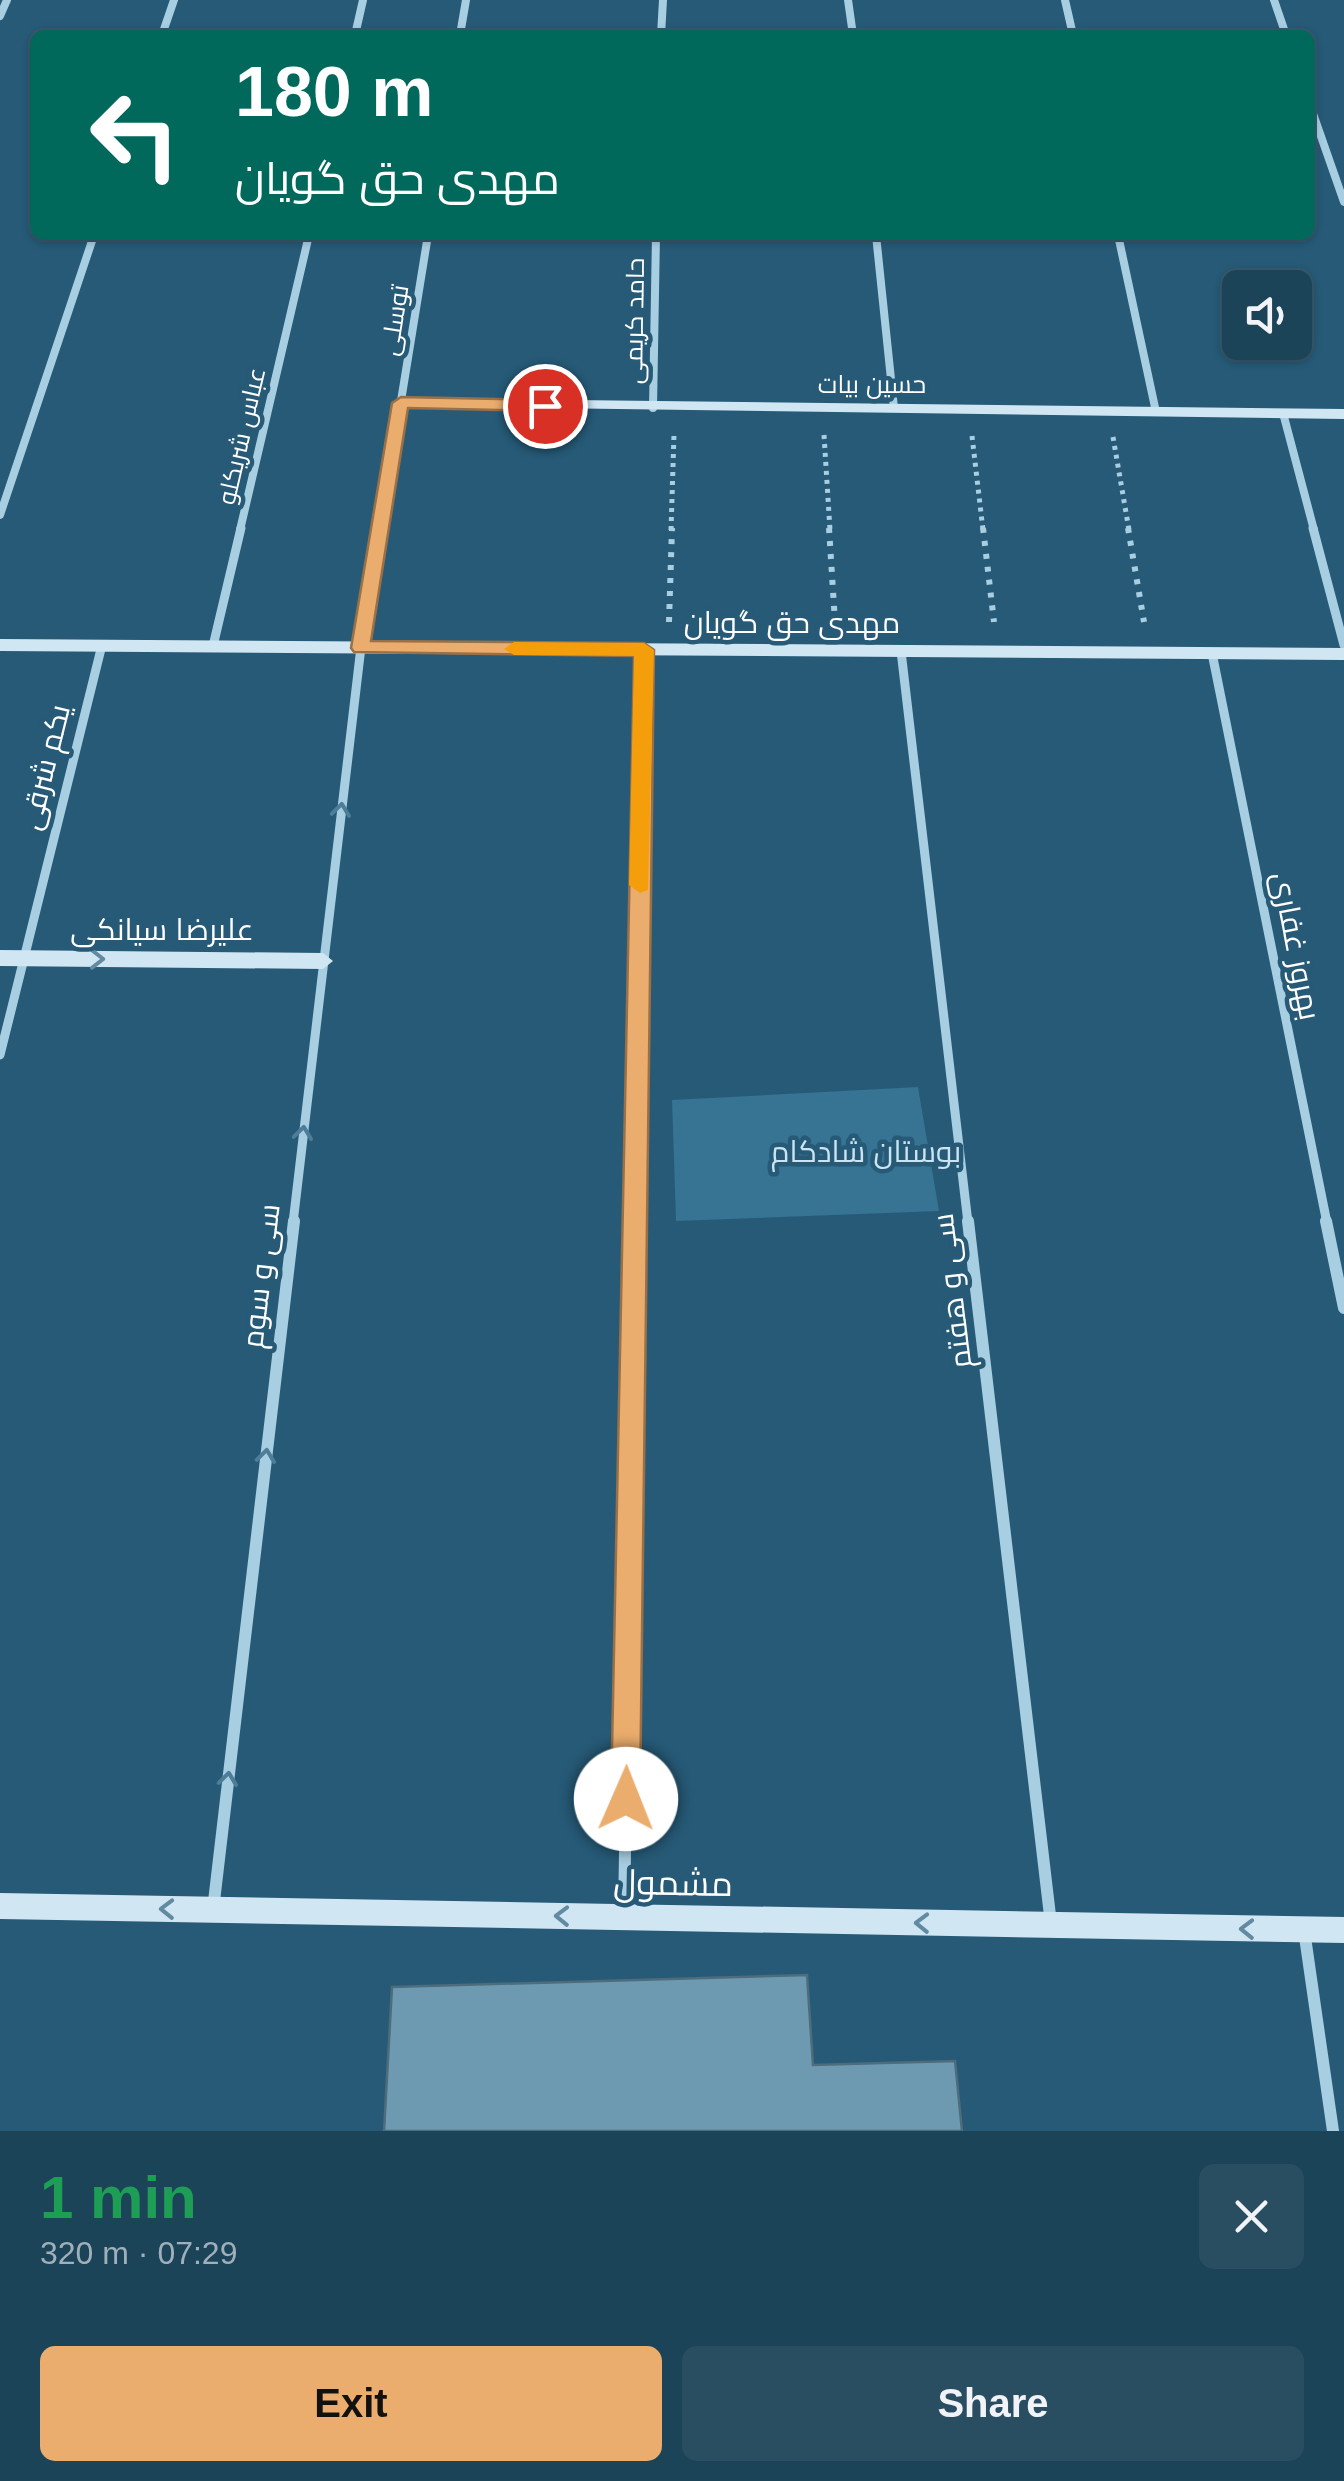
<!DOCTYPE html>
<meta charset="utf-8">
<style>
body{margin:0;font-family:Arial,Cairo,sans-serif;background:#294e62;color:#f1f3f6;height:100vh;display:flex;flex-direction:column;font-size:38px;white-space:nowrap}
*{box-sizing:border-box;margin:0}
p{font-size:32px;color:#a0b0ba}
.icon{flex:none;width:55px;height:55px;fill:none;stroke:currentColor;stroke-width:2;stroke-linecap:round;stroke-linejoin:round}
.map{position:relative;height:2131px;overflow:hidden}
.drawer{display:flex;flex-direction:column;background:#1c4459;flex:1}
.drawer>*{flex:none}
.top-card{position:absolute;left:30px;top:30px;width:1285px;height:210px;border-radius:15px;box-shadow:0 2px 8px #0004,0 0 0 2px #3a5c6f;background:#00695c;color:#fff;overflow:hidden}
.buttons{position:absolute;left:1222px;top:270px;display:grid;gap:20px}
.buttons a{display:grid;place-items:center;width:90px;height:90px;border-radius:15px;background:#1c4459;box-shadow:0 2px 8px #0004,0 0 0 2px #3a5c6f;font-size:50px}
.pin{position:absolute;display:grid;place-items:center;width:85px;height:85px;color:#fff;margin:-42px;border:5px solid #fff;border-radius:50%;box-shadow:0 2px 10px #0007}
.me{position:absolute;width:110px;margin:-55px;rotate:1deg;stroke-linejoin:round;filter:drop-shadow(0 0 8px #0008)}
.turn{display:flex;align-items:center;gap:35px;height:210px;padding:0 40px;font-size:45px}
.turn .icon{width:130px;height:130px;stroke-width:2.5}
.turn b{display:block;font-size:70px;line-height:85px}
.round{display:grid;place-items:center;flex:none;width:105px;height:105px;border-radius:15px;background:#294e62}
.head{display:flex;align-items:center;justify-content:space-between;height:170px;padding:0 40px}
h1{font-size:60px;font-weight:700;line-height:75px;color:#1e9e55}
.primary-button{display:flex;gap:20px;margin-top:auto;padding:20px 40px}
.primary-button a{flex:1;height:115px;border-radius:15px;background:#ebad6d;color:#111;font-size:40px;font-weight:700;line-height:115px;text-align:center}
.primary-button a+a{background:#294e62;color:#f1f3f6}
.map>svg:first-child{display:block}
.green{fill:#377392}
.building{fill:#6e9ab1;stroke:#4d6c7c;stroke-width:2.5}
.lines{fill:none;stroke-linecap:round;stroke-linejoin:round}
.path-far1{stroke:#a8cee2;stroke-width:5;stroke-dasharray:4 5;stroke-linecap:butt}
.path{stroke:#a8cee2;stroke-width:6;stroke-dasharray:5 8;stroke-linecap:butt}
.street-far2{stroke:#a8cee2;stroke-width:8}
.street-far1{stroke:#a8cee2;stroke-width:9}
.street{stroke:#a8cee2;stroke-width:12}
.secondary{fill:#d0e6f3;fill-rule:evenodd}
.oneway{stroke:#4d7d97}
.oneway2{stroke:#628ba2}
.route{fill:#ebad6d;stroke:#997047;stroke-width:2.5}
.slow{fill:#f59e0b}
.labels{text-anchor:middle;stroke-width:9;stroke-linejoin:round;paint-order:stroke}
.far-street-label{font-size:25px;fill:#fff;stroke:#265a77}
.street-label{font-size:30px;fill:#fff;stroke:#265a77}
.park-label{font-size:30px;fill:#cae4f2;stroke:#265a77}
.near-street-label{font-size:35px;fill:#fff;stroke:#265a77}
</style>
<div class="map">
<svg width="1344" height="2131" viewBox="0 0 1344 2131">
<rect width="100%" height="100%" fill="#265a77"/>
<path class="green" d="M918,1087l21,124 -263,10 -4,-121z"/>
<path class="building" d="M807,1975l6,90 142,-4 7,70h-578l8,-144z"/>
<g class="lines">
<path class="path-far1" d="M824,435l6,95
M972,436l11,94
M1113,437l16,93
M671,530l3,-96"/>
<path class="path" d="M829,528l6,94
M983,528l11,94
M1128,528l16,94
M669,622l3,-94"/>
<path class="street-far2" d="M848,0l5,35
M1065,0l8,35
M1274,0l12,35
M0,16l7,-16
M162,35l12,-35
M355,35l8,-35
M460,35l6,-35
M661,35l2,-35
M1310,105l34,97
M876,235l18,173
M1118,235l38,177
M653,408l3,-173
M1283,413l31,117
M0,515l94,-280
M240,530l69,-295
M380,530l48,-295"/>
<path class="street-far1" d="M1313,528l31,117
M213,646l28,-118
M901,651l67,572
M1212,653l115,570
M0,1055l102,-410
M293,1223l68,-576 19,-119
M635,1223l9,-574"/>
<path class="street" d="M968,1221l83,703
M1326,1221l18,87
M213,1910l81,-689
M624,1916l11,-695
M1304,1930l29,201"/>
<path class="secondary" d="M401,398l943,11v10l-948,-13v-6z
M0,639l1344,9v12l-1344,-9z
M0,950l323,3 10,8 -10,8 -323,-3z
M0,1893l1344,24v26l-1344,-24z"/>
</g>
<defs><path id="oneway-chevron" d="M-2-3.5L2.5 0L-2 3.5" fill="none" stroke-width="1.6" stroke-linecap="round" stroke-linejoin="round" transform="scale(2.5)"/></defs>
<g class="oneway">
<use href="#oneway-chevron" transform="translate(341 810) rotate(-83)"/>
<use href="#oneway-chevron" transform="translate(303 1133) rotate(-83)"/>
<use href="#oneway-chevron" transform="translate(266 1456) rotate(-83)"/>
<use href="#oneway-chevron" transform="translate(228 1779) rotate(-83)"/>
</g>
<g class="oneway2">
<use href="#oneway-chevron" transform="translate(97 959)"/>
<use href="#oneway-chevron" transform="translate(167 1909) rotate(-179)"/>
<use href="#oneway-chevron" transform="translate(562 1916) rotate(-179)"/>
<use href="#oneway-chevron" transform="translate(922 1923) rotate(-179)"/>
<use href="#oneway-chevron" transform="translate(1247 1929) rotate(-179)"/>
</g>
<path class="route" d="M401,397l144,3 8,6 -8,5 -137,-3 -37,233 273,2 10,7 -14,1149 -4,10 -10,4 -11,-4 -4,-10 23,-1143 -280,-4 -3,-4 41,-245z"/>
<path class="slow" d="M514,642l130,1 10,7 -6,240 -8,3 -11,-8 5,-229 -120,-1 -10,-6z"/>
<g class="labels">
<g class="far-street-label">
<text transform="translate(394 320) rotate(-81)" y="9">توسلی</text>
<text transform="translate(634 321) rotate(-89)" y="9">حامد کریمی</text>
<text x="872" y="393">حسین بیات</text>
<text transform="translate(241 436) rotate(-77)" y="9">عباس شریکلو</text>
</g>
<g class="street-label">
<text x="792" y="633">مهدی حق گویان</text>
<text transform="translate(45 767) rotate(-76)" y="10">یکم شرقی</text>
<text x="162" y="940">علیرضا سیانکی</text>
<text transform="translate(1296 946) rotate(79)" y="10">بهروز غفاری</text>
<text transform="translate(261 1276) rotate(-83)" y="10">سی و سوم</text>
<text transform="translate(952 1291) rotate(-97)" y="10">سی و هفتم</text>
</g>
<g class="park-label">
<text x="866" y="1162">بوستان شادکام</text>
</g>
<g class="near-street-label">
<text transform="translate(673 1883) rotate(1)" y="12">مشمول</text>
</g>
</g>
</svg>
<div class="buttons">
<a><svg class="icon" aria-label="sound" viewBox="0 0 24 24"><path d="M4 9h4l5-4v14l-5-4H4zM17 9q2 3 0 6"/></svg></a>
</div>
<div class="pin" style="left:545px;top:406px;background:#d93025"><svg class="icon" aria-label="arrive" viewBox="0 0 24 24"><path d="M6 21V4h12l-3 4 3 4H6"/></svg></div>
<svg class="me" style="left:626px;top:1799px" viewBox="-20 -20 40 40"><circle r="19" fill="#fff"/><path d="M0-13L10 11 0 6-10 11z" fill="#ebad6d"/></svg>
<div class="top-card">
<div class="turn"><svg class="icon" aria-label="left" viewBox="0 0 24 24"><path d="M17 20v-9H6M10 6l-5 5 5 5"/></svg><div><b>180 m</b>مهدی حق گویان</div></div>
</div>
</div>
<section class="drawer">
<div class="head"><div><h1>1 min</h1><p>320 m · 07:29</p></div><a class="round"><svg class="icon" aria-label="close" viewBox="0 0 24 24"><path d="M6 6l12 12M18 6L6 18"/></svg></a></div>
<div class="primary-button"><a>Exit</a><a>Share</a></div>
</section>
